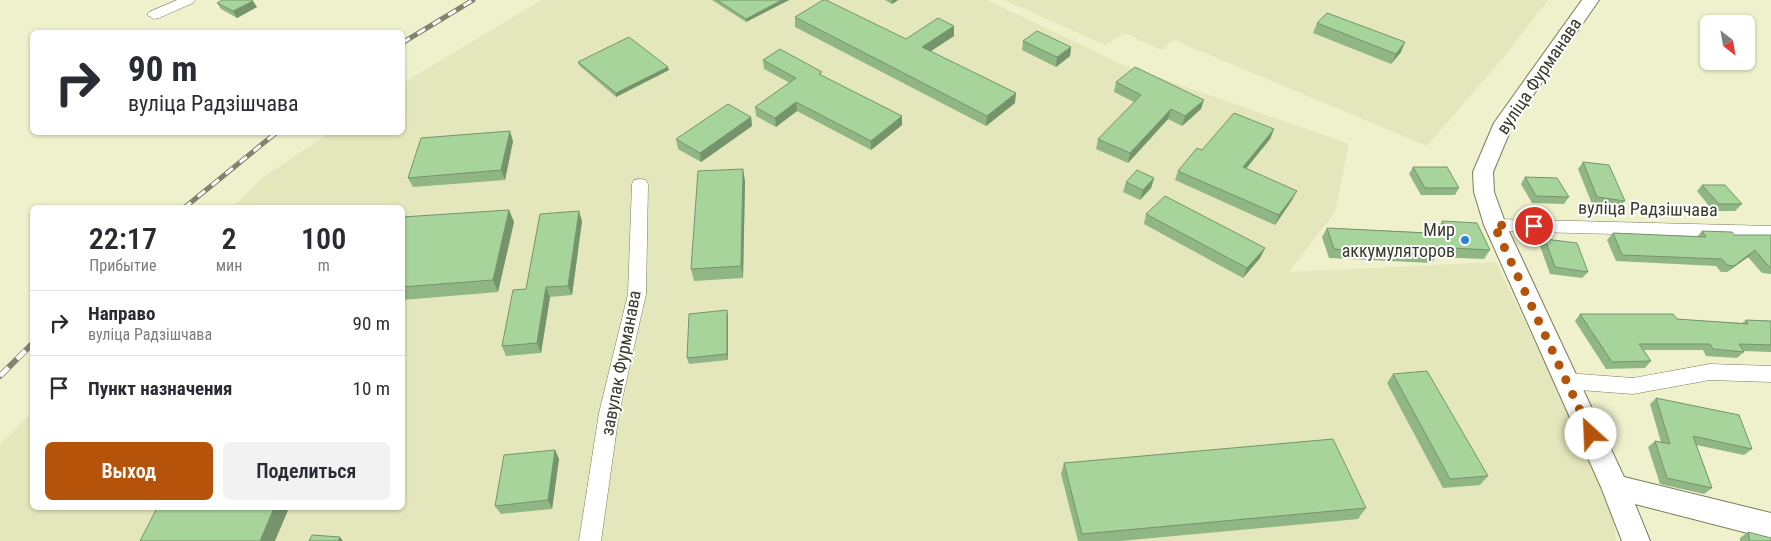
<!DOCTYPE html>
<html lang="ru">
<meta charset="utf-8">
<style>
body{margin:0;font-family:"Roboto Condensed",sans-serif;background:#f2f2f3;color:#2b2b33;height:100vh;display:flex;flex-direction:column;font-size:19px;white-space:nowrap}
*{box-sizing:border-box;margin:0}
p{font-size:16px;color:#7c7c81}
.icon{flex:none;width:28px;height:28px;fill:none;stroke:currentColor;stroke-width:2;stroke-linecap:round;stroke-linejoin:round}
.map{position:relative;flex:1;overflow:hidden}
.panel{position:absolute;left:30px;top:205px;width:375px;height:305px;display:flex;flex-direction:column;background:#fff;border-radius:8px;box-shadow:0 1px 4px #0004}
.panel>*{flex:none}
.hud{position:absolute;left:30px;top:30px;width:375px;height:105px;border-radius:8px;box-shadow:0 1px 4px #0004;background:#fff;color:#2b2b33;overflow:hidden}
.needle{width:32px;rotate:149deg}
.fabs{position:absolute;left:1700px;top:15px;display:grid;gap:10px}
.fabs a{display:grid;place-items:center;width:55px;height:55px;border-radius:8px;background:#fff;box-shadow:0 1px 4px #0004;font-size:25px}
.pin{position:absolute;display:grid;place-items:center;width:42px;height:42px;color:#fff;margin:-21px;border:2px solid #fff;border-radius:50%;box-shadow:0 1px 5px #0007}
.me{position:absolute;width:55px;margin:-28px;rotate:335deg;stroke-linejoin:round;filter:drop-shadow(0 0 4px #0008)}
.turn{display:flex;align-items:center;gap:18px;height:105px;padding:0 15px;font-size:22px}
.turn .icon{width:65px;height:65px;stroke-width:2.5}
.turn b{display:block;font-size:35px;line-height:42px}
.eta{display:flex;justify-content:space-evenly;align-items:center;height:85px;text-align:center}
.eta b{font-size:30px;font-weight:600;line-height:35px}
.primary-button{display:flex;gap:10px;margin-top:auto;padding:10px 15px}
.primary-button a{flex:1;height:58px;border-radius:8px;background:#b45309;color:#fff;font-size:20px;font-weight:600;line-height:58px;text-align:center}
.primary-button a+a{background:#f2f2f3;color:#2b2b33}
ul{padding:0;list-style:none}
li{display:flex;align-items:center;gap:15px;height:65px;padding:0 15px;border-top:1px solid #e1e1e2}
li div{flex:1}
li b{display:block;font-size:19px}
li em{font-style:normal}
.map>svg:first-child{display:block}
.built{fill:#e4e7bb}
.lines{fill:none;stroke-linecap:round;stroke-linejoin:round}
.minor-casing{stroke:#7b7d5c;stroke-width:1}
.tertiary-casing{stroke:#7b7d5c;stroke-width:2}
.minor{fill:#fff;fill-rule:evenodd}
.tertiary{fill:#fff;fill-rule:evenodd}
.rail-far1-casing{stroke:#82836c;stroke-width:5}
.rail-casing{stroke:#82836c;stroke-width:6}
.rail-far1{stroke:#fff;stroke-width:3;stroke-dasharray:9;stroke-linecap:butt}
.rail{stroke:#fff;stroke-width:4.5;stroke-dasharray:12;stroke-linecap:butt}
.wall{fill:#90b685}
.shaded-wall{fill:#75946c}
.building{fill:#a7d49b;stroke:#75946c}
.route{stroke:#b45309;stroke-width:9;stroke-dasharray:0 16.2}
.poi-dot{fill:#2e81d0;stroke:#fff;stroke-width:2}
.labels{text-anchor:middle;stroke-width:4;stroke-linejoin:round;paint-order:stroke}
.street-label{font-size:18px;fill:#393a2b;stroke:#fff}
.poi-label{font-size:18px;fill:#393a2b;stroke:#fff;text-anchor:end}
</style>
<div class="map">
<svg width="1771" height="541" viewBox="0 0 1771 541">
<rect width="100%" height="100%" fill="#eef1cc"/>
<path class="built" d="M542,0h445l139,66 223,78 -14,68 -46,60 207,-10 116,241 4,38h-1616v-96l32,-33v96h370v-300l-169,-1 29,-29 67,-45 73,-1 1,-49z
M1004,0h544l-45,58 -76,88 -253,-106 -13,10 -36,-17 -20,12z"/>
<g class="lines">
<g class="minor-casing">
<path id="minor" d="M177,0h18l-2,3 -34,15 -5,1 -7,-4 2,-3z
M640,179l6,1 2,4 -2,110 -27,119 -18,128h-22l20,-128 29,-119 4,-110 2,-4z
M1495,219l276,7v12l-276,-7 -6,-2 -2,-4 2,-4z
M1710,364l61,2v16l-61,-2 -77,14 -67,-5 -7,-2 -3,-6 3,-6 7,-2 67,5z"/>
</g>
<g class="tertiary-casing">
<path id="tertiary" d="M1582,0h17l-86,124 -20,48 1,20 12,33 118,252 147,36v26l-136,-35 15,37h-28l-21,-54 -117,-262 -10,-33 -1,-20 21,-49z"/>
</g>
<use href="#minor" class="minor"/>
<use href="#tertiary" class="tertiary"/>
<g class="rail-far1-casing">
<path id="rail-far1" d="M402,43l71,-43
M184,208l93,-76"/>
</g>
<g class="rail-casing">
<path id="rail" d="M0,376l32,-32"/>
</g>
<use href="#rail-far1" class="rail-far1"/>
<use href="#rail" class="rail"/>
</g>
<path class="wall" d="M712,0h77l-43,22z
M885,0h13l-6,4z
M217,3l40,4 -20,11 -16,-9z
M795,17l111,22 48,-3 -24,15 85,52 -29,23 -191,-99z
M1317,23l84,29 -10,12 -78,-31z
M1023,41l48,6 -1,9 -14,11 -34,-17z
M763,60l59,16 80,40v9l-31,25 -74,-39 -21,16 -20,-11 -1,-9 35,-24 -26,-14z
M578,62l91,8 -53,27 -37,-32z
M1116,82l85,27 -19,17 -14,-7 -40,44 -32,-14 2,-10 36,-37 -20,-10z
M751,117l1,9 -51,36 -23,-13 -2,-10z
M1274,129l-4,10 -24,30 46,31 -17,25 -100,-45 3,-9 24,-21z
M513,141l-8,39 -92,7 -5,-9z
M1583,162l42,39 -6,6 -27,-3 -14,-35z
M1413,167l46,21 -4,7h-34l-12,-21z
M1525,177l44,20 -5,7 -32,-1 -11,-19z
M1154,178l-3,10 -11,12 -17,-8 3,-10z
M745,181l-2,97 -49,3 -3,-12z
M1702,185l40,19 -7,7h-22l-16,-20z
M509,210l5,12 -16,70 -96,8v-83z
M1146,214l119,34 -5,10 -17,20 -99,-54z
M582,221l-10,74 -22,2 -9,56 -35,3 -4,-10 24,-57z
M1442,221l48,29 -6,9 -48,-2 -4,6 -103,-5 -7,-21 5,-9 111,5 -1,-3z
M1702,231l32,4h37v39l-9,-1 -14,-16 -21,15h-6l-5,-6 -100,-5 -9,-21 6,-7 84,4z
M1545,239l43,33 -6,6 -32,-4 -10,-28z
M1580,314l162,9 4,-3 25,1v31l-27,-1v1l-7,6 -31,-2 -3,-6h-59l7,11 -6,7 -39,1 -31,-48z
M728,317v43l-39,4 -2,-6z
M1393,374l95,102 -8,9 -37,3 -56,-105z
M1656,398l96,51 -8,6 -48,-10 16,43 -8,6 -44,-10 -12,-37 7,-6 6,1 -11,-38z
M555,450l4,9 -7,50 -51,5 -6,-8z
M1064,463l302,45 -8,11 -238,22h-42l-17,-67z
M1748,532l23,9h-31v-3z"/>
<path class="shaded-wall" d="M782,0h7l-43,22v-3z
M892,0h6l-6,4z
M253,1l4,6 -20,11 -4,-7z
M954,26v10l-32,21v-10z
M1405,42l-4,10 -10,12 5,-10z
M1071,47l-1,9 -14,11 1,-10z
M668,67l1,3 -53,27v-4z
M1016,93l-1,10 -29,23 1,-10z
M1204,100l-3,9 -19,17 3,-10z
M796,102l1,9 -21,16 -1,-9z
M1171,109l-3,10 -40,44 2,-10z
M902,116v9l-31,25v-9z
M751,117l1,9 -51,36 -1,-9z
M1274,129l-4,10 -31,38 4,-10z
M510,131l3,10 -8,39 -4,-10z
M743,169l2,12 -2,97 -2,-12z
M1154,178l-3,10 -11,12 3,-10z
M1297,191l-5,9 -17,25 4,-10z
M509,210l5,12 -16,70 -5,-12z
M579,211l3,10 -10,74 -4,-9z
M1265,248l-5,10 -17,20 4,-10z
M1755,250l-7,7 -21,15 7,-6z
M546,287l4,10 -9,56 -4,-10z
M727,310l1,7v43l-1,-6z
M555,450l4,9 -7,50 -4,-9z
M274,508h15l-14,33h-15z
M340,537l3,4h-5z"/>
<path class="building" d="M222,0h30l1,1 -20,10 -16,-8z
M717,0h65l-36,19z
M823,0h3l80,39 32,-21 16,8 -32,21 94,46 -29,23 -192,-99z
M1327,13l78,29 -9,12 -79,-31z
M1037,31l34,16 -14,10 -34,-16z
M629,37l39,30 -52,26 -38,-31z
M780,49l42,23 -3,2 83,42 -31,25 -75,-39 -21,16 -20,-11 41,-29 -33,-18z
M1135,67l69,33 -19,16 -14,-7 -41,44 -32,-14 43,-44 -25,-13z
M728,104l23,13 -51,36 -24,-14z
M1234,113l40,16 -31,38 54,24 -18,24 -101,-44 19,-23 5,2z
M510,131l-9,39 -93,8 13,-40z
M1583,162l26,3 16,36 -28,-4z
M1413,167h34l12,21h-34z
M743,169l-2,97 -50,3 7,-98z
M1137,170l17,8 -11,12 -17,-8z
M1525,177l32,1 12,19 -33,-1z
M1702,185h23l17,19h-23z
M1165,196l100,52 -18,20 -101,-54z
M509,210l-16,70 -91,7v-70z
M579,211l-11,75 -22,1 -9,56 -35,3 11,-56 13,-1 14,-75z
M1442,221l35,2 13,27 -56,-3 3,8 -103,-6 -7,-21 121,6z
M1702,231l30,1 2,3h37v32h-2l-14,-17 -21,16 -7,-1 -5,-6 -100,-4 -9,-22 93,4z
M1545,239l32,4 11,29 -33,-5z
M727,310v44l-40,4 2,-44z
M1580,314h93l4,5 71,5 -2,-4 25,1v24l-32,-1 5,8 -31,-3 -3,-5h-71l12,17 -39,1z
M1427,371l61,105 -38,3 -57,-105z
M1656,398l83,17 13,34 -59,-13 19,52 -45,-10 -12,-37 15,3z
M1333,439l33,69 -284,26 -18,-71z
M555,450l-7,50 -53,6 9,-51z
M157,508h117l-14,33h-120z
M1748,532l23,6v3h-21z
M312,535l28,2 -2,4h-29z"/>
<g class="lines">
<path class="route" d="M1534,226l-40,-1 97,209"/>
</g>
<circle class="poi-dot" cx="1465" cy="240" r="5"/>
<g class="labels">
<g class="street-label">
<text transform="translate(1539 76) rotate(-56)" y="6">вуліца Фурманава</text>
<text transform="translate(1648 209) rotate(1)" y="6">вуліца Радзішчава</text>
<text transform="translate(621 363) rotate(-79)" y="6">завулак Фурманава</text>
</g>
<g class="poi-label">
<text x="1455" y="236">Мир<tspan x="1455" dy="21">аккумуляторов</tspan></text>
</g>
</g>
</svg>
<div class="fabs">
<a><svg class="needle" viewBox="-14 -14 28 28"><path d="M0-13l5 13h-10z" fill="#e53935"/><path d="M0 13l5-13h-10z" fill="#7c7c81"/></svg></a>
</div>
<div class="pin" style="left:1534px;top:226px;background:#d93025"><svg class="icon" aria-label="arrive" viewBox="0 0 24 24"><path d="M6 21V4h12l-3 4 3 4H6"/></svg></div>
<svg class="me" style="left:1591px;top:434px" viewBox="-20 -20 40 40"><circle r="19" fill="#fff"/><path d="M0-13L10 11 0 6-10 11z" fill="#b45309"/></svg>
<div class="hud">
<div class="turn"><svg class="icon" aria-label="right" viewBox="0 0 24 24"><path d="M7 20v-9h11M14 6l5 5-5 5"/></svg><div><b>90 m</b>вуліца Радзішчава</div></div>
</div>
<section class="panel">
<div class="eta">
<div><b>22:17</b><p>Прибытие</p></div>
<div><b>2</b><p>мин</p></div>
<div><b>100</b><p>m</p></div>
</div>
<ul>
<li><svg class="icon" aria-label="right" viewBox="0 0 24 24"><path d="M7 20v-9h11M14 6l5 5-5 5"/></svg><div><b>Направо</b><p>вуліца Радзішчава</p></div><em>90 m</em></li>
<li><svg class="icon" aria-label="arrive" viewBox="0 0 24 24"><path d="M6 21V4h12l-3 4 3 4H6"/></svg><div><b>Пункт назначения</b></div><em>10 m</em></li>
</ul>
<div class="primary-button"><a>Выход</a><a>Поделиться</a></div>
</section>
</div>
